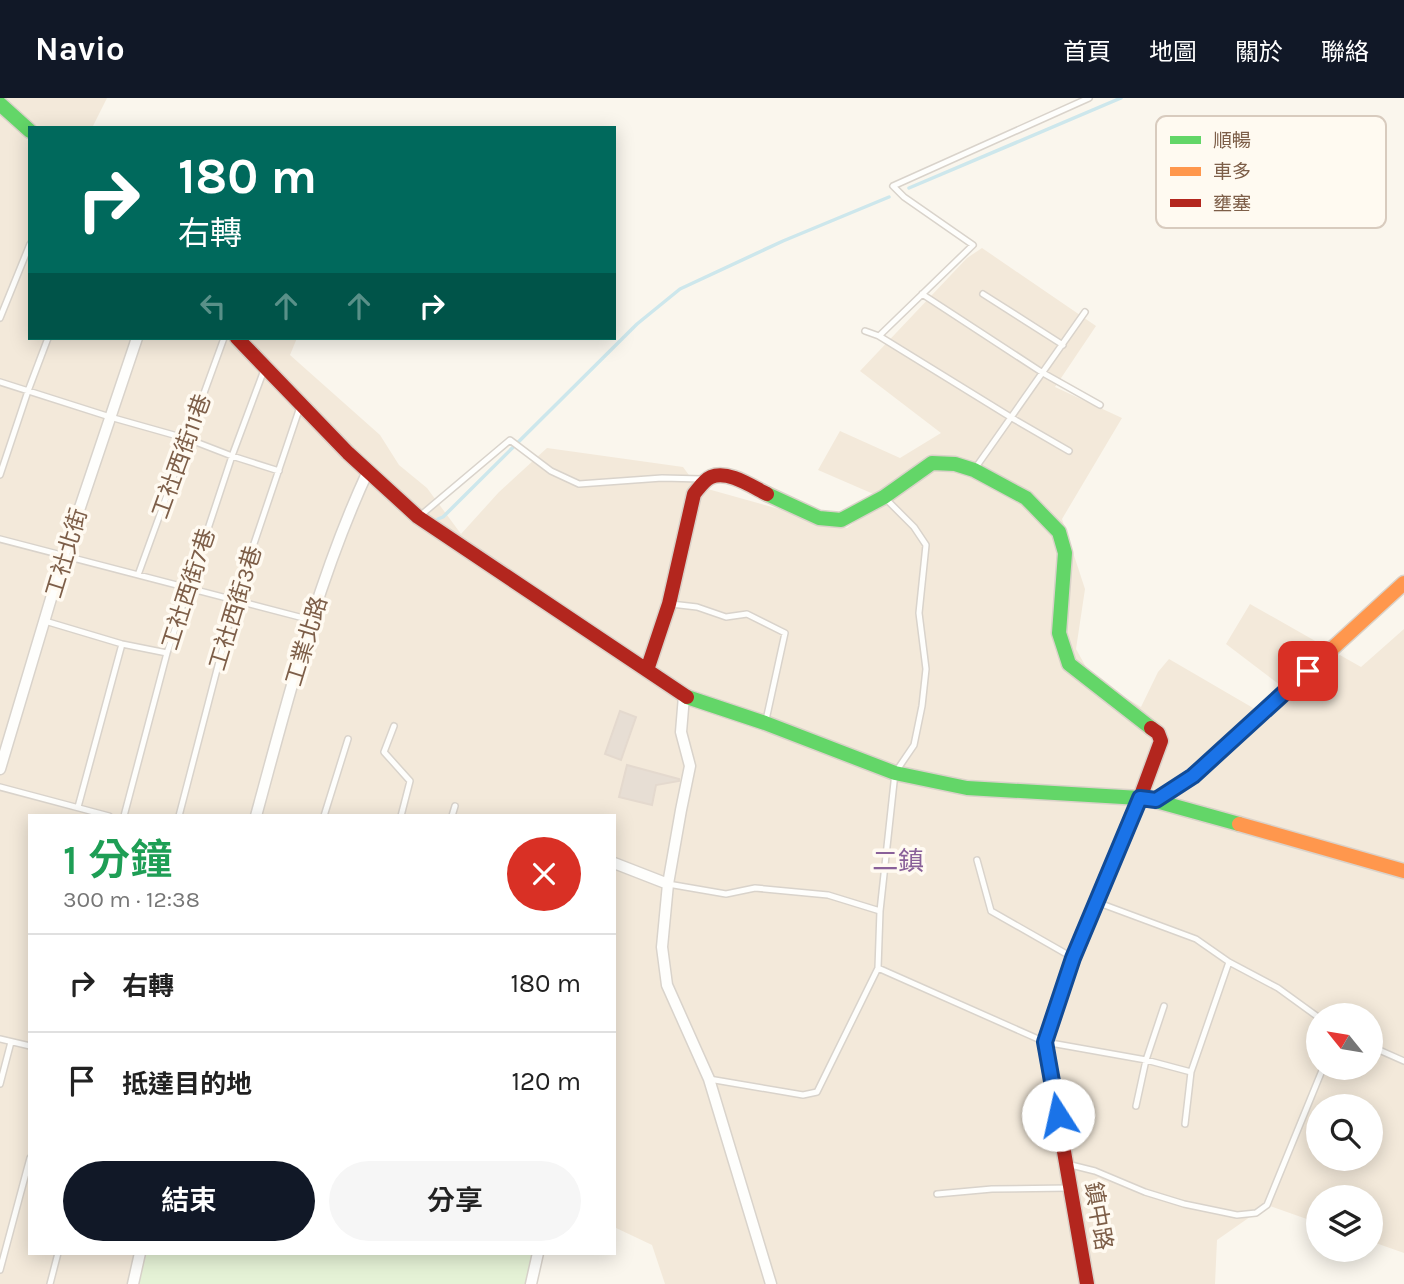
<!DOCTYPE html>
<html lang="zh-TW">
<meta charset="utf-8">
<style>
body{margin:0;font-family:Karla,"Noto Sans TC",sans-serif;background:#f6f6f6;color:#222;height:100vh;display:flex;flex-direction:column;font-size:26px;white-space:nowrap}
*{box-sizing:border-box;margin:0}
p{font-size:23px;color:#767676}
.icon{flex:none;width:38px;height:38px;fill:none;stroke:currentColor;stroke-width:2;stroke-linecap:round;stroke-linejoin:round}
.map{position:relative;flex:1;overflow:hidden}
.sheet{position:absolute;left:28px;top:716px;width:588px;height:441px;display:flex;flex-direction:column;background:#fff;border-radius:0px;box-shadow:0 4px 18px #0003}
.sheet>*{flex:none}
.guide{position:absolute;left:28px;top:28px;width:588px;height:214px;border-radius:0px;box-shadow:0 4px 18px #0003;background:#00695c;color:#fff;overflow:hidden}
.needle{width:46px;rotate:300deg}
.controls{position:absolute;left:1306px;top:905px;display:grid;gap:14px}
.controls a{display:grid;place-items:center;width:77px;height:77px;border-radius:50%;background:#fff;box-shadow:0 4px 18px #0003;font-size:35px}
.pin{position:absolute;display:grid;place-items:center;width:60px;height:60px;color:#fff;margin:-30px;border-radius:14px;box-shadow:0 4px 10px #0006}
.me{position:absolute;width:77px;margin:-38px;rotate:350deg;stroke-linejoin:round;filter:drop-shadow(0 0 5px #0008)}
.turn{display:flex;align-items:center;gap:24px;height:147px;padding:0 35px;font-size:32px}
.turn .icon{width:91px;height:91px;stroke-width:2.5}
.turn b{display:block;font-size:49px;line-height:60px}
.lanes{display:flex;align-items:center;height:66px;padding:0 35px;background:#0003;justify-content:center;gap:35px;direction:ltr}
.lanes .off{opacity:.35}
.round{display:grid;place-items:center;flex:none;width:74px;height:74px;border-radius:37px;background:#f6f6f6}
.headline{display:flex;align-items:center;justify-content:space-between;height:119px;padding:0 35px}
h1{font-size:42px;font-weight:600;line-height:52px;color:#1e9e55}
.cta{display:flex;gap:14px;margin-top:auto;padding:14px 35px}
.cta a{flex:1;height:80px;border-radius:42px;background:#111827;color:#fff;font-size:28px;font-weight:600;line-height:80px;text-align:center}
.cta a+a{background:#f6f6f6;color:#222}
ul{padding:0;list-style:none}
li{display:flex;align-items:center;gap:21px;height:98px;padding:0 35px;border-top:2px solid #e0e0e0}
li div{flex:1}
li b{display:block;font-size:26px}
li em{font-style:normal}
header{display:flex;align-items:center;gap:42px;box-sizing:border-box;height:98px;padding:0 35px;background:#111827;color:#fff}
header strong{font-size:33px}
nav{display:flex;gap:38px;margin-inline-start:auto;font-size:24px}
.map>svg:first-child{display:block}
.residential{fill:#f3e9da;fill-rule:evenodd}
.green{fill:#e5f2d6}
.lines{fill:none;stroke-linecap:round;stroke-linejoin:round}
.stream{stroke:#cde7ec;stroke-width:3.5}
.building{fill:#e7ded4;stroke:#e4d9ce;stroke-width:2}
.lane-casing{stroke:#d9d3cb;stroke-width:8}
.street-casing{stroke:#d9d3cb;stroke-width:13}
.fast-casing{stroke:#dad2c9;stroke-width:17}
.slow-casing{stroke:#dad2c9;stroke-width:17}
.jam-casing{stroke:#dad2c9;stroke-width:17}
.lane{stroke:#fefefc;stroke-width:5}
.street{stroke:#fefefc;stroke-width:10}
.fast{stroke:#63d668;stroke-width:14}
.slow{stroke:#ff974d;stroke-width:14}
.jam{stroke:#b3261e;stroke-width:14}
.route-casing{stroke:#114b97;stroke-width:18}
.route{stroke:#1a73e8;stroke-width:12}
.labels{text-anchor:middle;stroke-width:7;stroke-linejoin:round;paint-order:stroke}
.street-label{font-size:23px;fill:#7d5e48;stroke:#fffaf1}
.quarter-label{font-size:26px;fill:#896099;stroke:#fffaf1}
.key{fill:#fffaf1;stroke:#d8cbbe;stroke-width:2}
.key-label{font-size:19px;fill:#7d5e48}
</style>
<header>
<strong>Navio</strong>
<nav><a>首頁</a><a>地圖</a><a>關於</a><a>聯絡</a></nav>
</header>
<div class="map">
<svg width="1404" height="1186" viewBox="0 0 1404 1186">
<rect width="100%" height="100%" fill="#faf6ed"/>
<path class="residential" d="M0,0h107l-15,30h-62v210h267l-7,17 90,80 19,30 28,23 34,46 38,-42 48,-44 136,19 14,19 150,42 38,-29 -67,-29 22,-39 60,27 41,-25 -81,-62 107,-113 15,-10 114,78 -41,61 67,31 -60,101 23,70 -9,60 15,27 50,31 17,-35 11,-13 91,53 24,-24 -58,-44 24,-40 111,63 43,-38v624l-34,-12v-44h-52v26l-51,-18 -50,35 -2,44h-550l-13,-39 -38,-18v-411h-584v437h109l-8,31h-131zM1318,917h52v53h-52zM1318,1008h52v52h-52z"/>
<path class="green" d="M139,1155h397l-8,31h-397z"/>
<g class="lines">
<path class="stream" d="M909,90l212,-90
M438,421l5,-2 194,-193 43,-35 103,-48 106,-44"/>
</g>
<path class="building" d="M620,613l16,6 -15,43 -16,-6z
M627,667l52,14v2l-23,4 -4,20 -33,-8z"/>
<g class="lines">
<g class="lane-casing">
<path id="lane" d="M922,196l121,79 57,32
M983,196l80,51
M0,220l30,-74
M865,233l14,5 94,-91 -69,-48 -11,-11 196,-88
M879,238l133,82 57,33
M0,284l110,35 78,22 44,17 47,15
M974,372l111,-158
M0,377l28,-84 20,-53
M886,401l28,28 12,18 -7,68 7,56 -4,37 -8,39 -19,28 -15,138 -2,57 167,74 101,18 45,12
M421,417l89,-75 41,31 28,13 83,-6 40,1
M0,441l311,81
M138,477l86,-237
M671,506l26,3 29,10 21,-3 38,19 -19,87
M45,523l77,23 45,9
M394,628l-10,26 26,29 -9,35
M0,689l109,29
M78,709l44,-163
M124,718l43,-163 65,-197 32,-86
M179,718l56,-216 65,-193
M324,718l24,-77
M452,718l3,-10
M977,762l14,51 79,45
M668,786l58,10 29,-6 73,7 52,16
M1099,805l97,36 33,23 49,26 40,29
M0,941l30,7
M1370,948l34,15
M709,981l94,16 14,-3 61,-124
M0,986l11,-42
M1136,1008l10,-46 18,-54
M1185,1026l6,-52 38,-110
M1067,1066l28,7 50,21 39,12 53,11 19,-2 11,-8 56,-137
M937,1096l55,-5 78,-1
M0,1172l30,-112
M50,1186l8,-31"/>
</g>
<g class="street-casing">
<path id="street" d="M684,598l-3,36 9,34 -9,44 -13,74 -6,63 5,38 42,94 62,205
M0,671l64,-214 73,-217
M256,718c32,-117 61,-235 112,-345
M614,765l54,21
M133,1186l7,-31
M531,1186l7,-31"/>
</g>
<g class="fast-casing">
<path id="fast" d="M0,6l30,27
M767,396l52,24 22,2 43,-23 48,-34 23,1 19,6 52,28 33,34 6,21 -6,80 10,31 82,64
M687,599l78,26 130,50 72,15 173,10 16,3 83,23"/>
</g>
<g class="slow-casing">
<path id="slow" d="M1156,703l37,-25 211,-193
M1239,726l165,47"/>
</g>
<g class="jam-casing">
<path id="jam" d="M237,240l111,115 70,64 269,180
M647,572l22,-66 25,-110c5,-6 10,-14 17,-17 17,-7 40,9 56,17
M1087,1186l-42,-242 28,-84 67,-160 21,-57 -3,-8 -7,-5"/>
</g>
<use href="#lane" class="lane"/>
<use href="#street" class="street"/>
<use href="#fast" class="fast"/>
<use href="#slow" class="slow"/>
<use href="#jam" class="jam"/>
</g>
<g class="lines">
<g class="route-casing">
<path id="route" d="M1058,1017l-13,-73 28,-84 67,-160 16,2 37,-24 115,-105"/>
</g>
<use href="#route" class="route"/>
</g>
<g class="labels">
<g class="street-label">
<text transform="translate(181 358) rotate(-70)" y="8">工社西街11巷</text>
<text transform="translate(66 455) rotate(-73)" y="8">工社北街</text>
<text transform="translate(188 491) rotate(-72)" y="8">工社西街7巷</text>
<text transform="translate(235 510) rotate(-73)" y="8">工社西街3巷</text>
<text transform="translate(306 543) rotate(-73)" y="8">工業北路</text>
<text transform="translate(1099 1118) rotate(80)" y="8">鎮中路</text>
</g>
<g class="quarter-label">
<text x="898" y="772">二鎮</text>
</g>
</g>
<rect x="1156" y="18" width="230" height="112" rx="10" class="key"/>
<rect x="1170" y="38" width="31" height="8" fill="#63d668"/>
<rect x="1170" y="69" width="31" height="9" fill="#ff974d"/>
<rect x="1170" y="101" width="31" height="8" fill="#b3261e"/>
<g class="key-label">
<text x="1213" y="49">順暢</text>
<text x="1213" y="80">車多</text>
<text x="1213" y="112">壅塞</text>
</g>
</svg>
<div class="controls">
<a><svg class="needle" viewBox="-14 -14 28 28"><path d="M0-13l5 13h-10z" fill="#e53935"/><path d="M0 13l5-13h-10z" fill="#767676"/></svg></a>
<a><svg class="icon" aria-label="search" viewBox="0 0 24 24"><circle cx="10" cy="10" r="6"/><path d="M15 15l6 6"/></svg></a>
<a><svg class="icon" aria-label="layers" viewBox="0 0 24 24"><path d="M12 4l9 5-9 5-9-5zM3 14l9 5 9-5"/></svg></a>
</div>
<div class="pin" style="left:1308px;top:573px;background:#d93025"><svg class="icon" aria-label="arrive" viewBox="0 0 24 24"><path d="M6 21V4h12l-3 4 3 4H6"/></svg></div>
<svg class="me" style="left:1058px;top:1017px" viewBox="-20 -20 40 40"><circle r="19" fill="#fff"/><path d="M0-13L10 11 0 6-10 11z" fill="#1a73e8"/></svg>
<div class="guide">
<div class="turn"><svg class="icon" aria-label="right" viewBox="0 0 24 24"><path d="M7 20v-9h11M14 6l5 5-5 5"/></svg><div><b>180 m</b>右轉</div></div>
<div class="lanes"><svg class="icon off" aria-label="left" viewBox="0 0 24 24"><path d="M17 20v-9H6M10 6l-5 5 5 5"/></svg><svg class="icon off" aria-label="ahead" viewBox="0 0 24 24"><path d="M12 20V5M6 11l6-6 6 6"/></svg><svg class="icon off" aria-label="ahead" viewBox="0 0 24 24"><path d="M12 20V5M6 11l6-6 6 6"/></svg><svg class="icon" aria-label="right" viewBox="0 0 24 24"><path d="M7 20v-9h11M14 6l5 5-5 5"/></svg></div>
</div>
<section class="sheet">
<div class="headline"><div><h1>1 分鐘</h1><p>300 m · 12:38</p></div><a class="round" style="background:#d93025;color:#fff"><svg class="icon" aria-label="close" viewBox="0 0 24 24"><path d="M6 6l12 12M18 6L6 18"/></svg></a></div>
<ul>
<li><svg class="icon" aria-label="right" viewBox="0 0 24 24"><path d="M7 20v-9h11M14 6l5 5-5 5"/></svg><div><b>右轉</b></div><em>180 m</em></li>
<li><svg class="icon" aria-label="arrive" viewBox="0 0 24 24"><path d="M6 21V4h12l-3 4 3 4H6"/></svg><div><b>抵達目的地</b></div><em>120 m</em></li>
</ul>
<div class="cta"><a>結束</a><a>分享</a></div>
</section>
</div>
